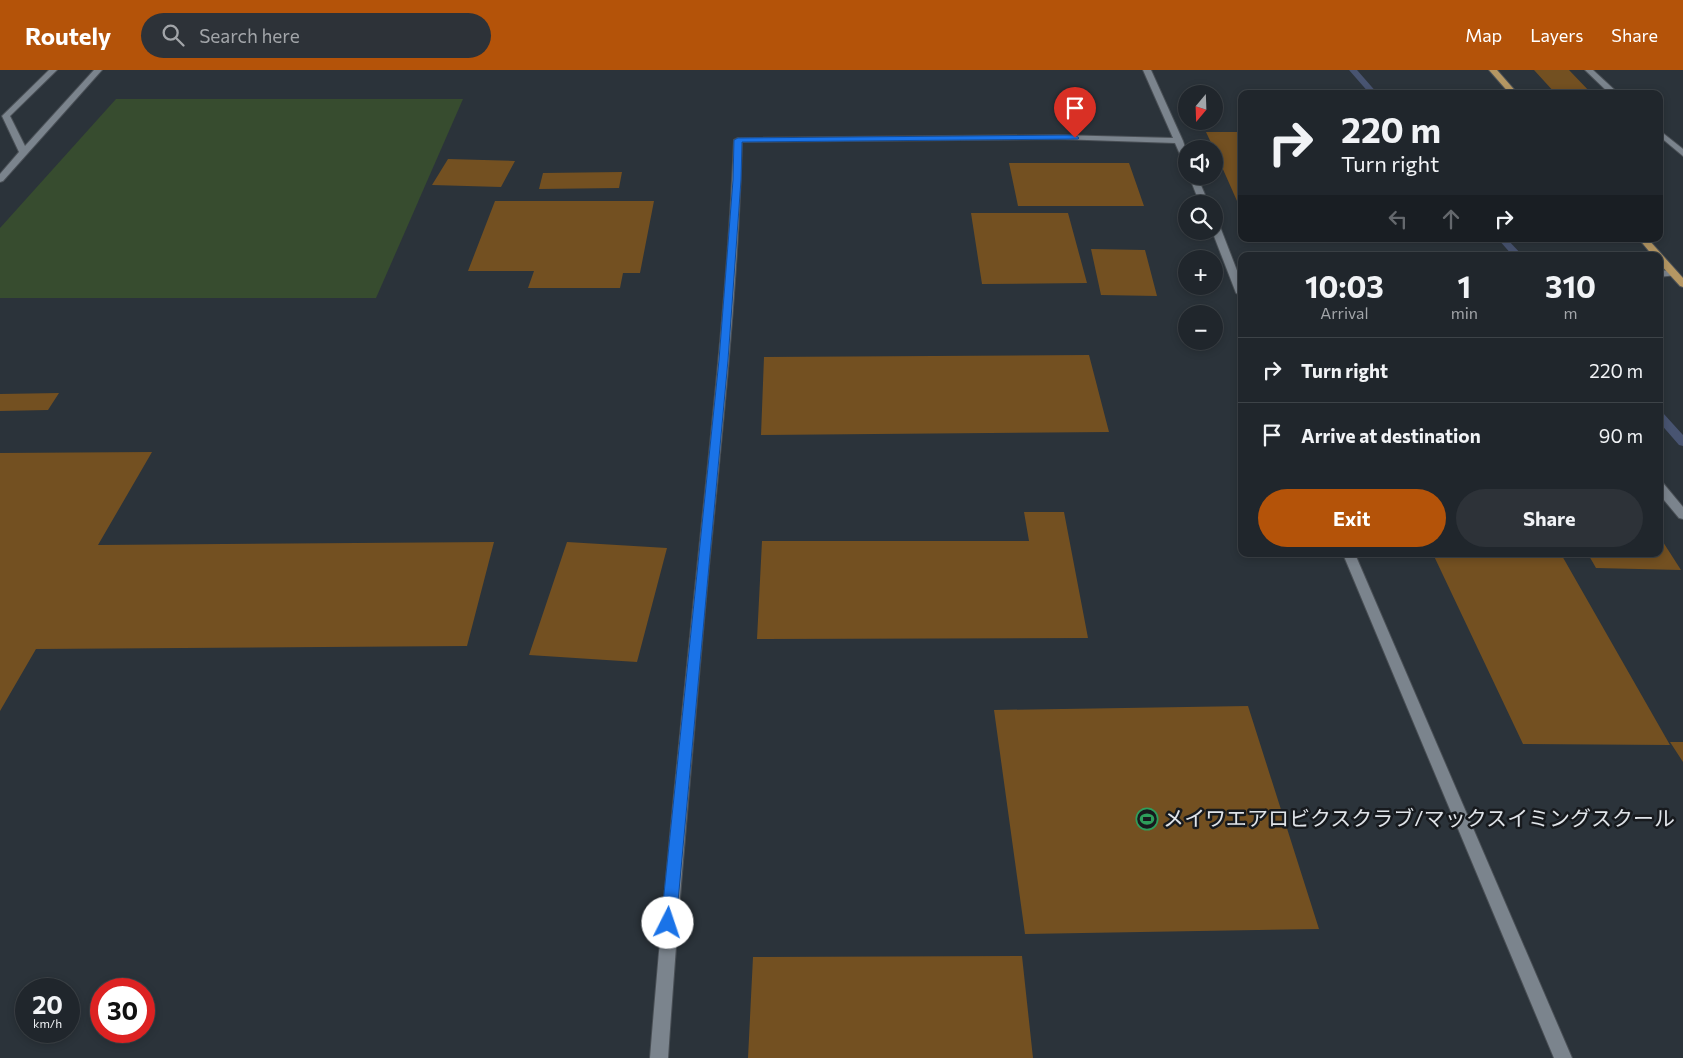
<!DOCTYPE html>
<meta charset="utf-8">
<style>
body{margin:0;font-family:Commissioner,"Noto Sans JP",sans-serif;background:#2d3238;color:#f1f3f6;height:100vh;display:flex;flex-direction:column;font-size:19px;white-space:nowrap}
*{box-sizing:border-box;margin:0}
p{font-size:16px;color:#a2a5a9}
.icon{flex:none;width:28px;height:28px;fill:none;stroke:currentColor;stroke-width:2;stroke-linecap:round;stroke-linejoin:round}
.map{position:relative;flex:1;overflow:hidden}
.sheet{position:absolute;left:1238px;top:182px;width:425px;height:305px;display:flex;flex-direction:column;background:#20262c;border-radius:10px;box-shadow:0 2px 8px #0003,0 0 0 1px #3d4348}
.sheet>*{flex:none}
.guide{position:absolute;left:1238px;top:20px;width:425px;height:152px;border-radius:10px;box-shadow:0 2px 8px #0003,0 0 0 1px #3d4348;background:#20262c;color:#f1f3f6;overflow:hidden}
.needle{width:32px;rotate:199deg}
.buttons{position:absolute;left:1178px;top:15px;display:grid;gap:10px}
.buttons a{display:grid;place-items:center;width:45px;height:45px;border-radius:50%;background:#20262c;box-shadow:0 2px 8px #0003,0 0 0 1px #3d4348;font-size:25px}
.speed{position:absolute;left:15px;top:908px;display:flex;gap:10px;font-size:25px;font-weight:700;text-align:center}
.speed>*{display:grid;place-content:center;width:65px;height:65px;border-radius:50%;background:#20262c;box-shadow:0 2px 8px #0003,0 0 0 1px #3d4348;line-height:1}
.speed small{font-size:12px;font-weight:400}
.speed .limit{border:8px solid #d22;background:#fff;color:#111}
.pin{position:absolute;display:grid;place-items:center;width:42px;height:42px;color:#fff;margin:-51px -21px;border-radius:50% 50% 50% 0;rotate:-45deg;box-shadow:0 0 5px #0007}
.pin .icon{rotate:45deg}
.me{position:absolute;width:55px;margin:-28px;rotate:4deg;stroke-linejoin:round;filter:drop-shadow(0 0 4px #0008)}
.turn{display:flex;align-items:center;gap:18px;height:105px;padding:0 20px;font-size:22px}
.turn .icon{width:65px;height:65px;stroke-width:2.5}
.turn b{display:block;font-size:35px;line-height:42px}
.lanes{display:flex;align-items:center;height:48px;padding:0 20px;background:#0003;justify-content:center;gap:25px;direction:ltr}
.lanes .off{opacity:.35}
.eta{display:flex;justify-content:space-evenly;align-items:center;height:85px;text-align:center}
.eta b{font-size:30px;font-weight:700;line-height:35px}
.cta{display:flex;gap:10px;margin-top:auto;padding:10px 20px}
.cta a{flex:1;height:58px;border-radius:30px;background:#b45309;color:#fff;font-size:20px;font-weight:700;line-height:58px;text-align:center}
.cta a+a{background:#2d3238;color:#f1f3f6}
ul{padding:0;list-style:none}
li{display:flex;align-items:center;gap:15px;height:65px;padding:0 20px;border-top:1px solid #3d4348}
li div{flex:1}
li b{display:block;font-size:19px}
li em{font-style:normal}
header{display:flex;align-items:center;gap:30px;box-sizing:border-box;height:70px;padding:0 25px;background:#b45309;color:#fff}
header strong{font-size:24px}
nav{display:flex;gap:28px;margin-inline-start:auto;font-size:18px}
.search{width:350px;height:45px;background:#2d3238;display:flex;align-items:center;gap:12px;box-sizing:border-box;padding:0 18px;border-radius:28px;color:#a2a5a9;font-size:19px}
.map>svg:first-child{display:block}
.green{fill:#374c2f}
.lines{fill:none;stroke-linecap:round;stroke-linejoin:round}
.stream{fill:#485471;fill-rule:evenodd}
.building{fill:#735021}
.minor-casing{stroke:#494f55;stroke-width:2}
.major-casing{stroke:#494f55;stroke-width:2}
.minor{fill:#7b848d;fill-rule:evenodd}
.major{fill:#b59763;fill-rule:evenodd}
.route{fill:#1a73e8;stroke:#114b97}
.labels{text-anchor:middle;stroke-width:5;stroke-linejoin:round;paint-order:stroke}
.near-poi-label{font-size:21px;fill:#e0e4e9;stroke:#171a1e;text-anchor:start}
</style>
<header>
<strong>Routely</strong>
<div class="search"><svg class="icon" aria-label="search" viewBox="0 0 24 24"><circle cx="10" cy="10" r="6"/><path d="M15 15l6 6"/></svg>Search here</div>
<nav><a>Map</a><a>Layers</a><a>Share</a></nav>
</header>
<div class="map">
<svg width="1683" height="988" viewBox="0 0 1683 988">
<rect width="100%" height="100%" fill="#2b333a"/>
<path class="green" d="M116,29h347l-87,199h-376v-70z"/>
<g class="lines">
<path class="stream" d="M1349,0h8l21,24h-8z
M1498,169h9l16,17h-10z
M1659,342l4,1 20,22v11l-4,-1 -20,-23z"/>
</g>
<path class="building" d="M1534,0h35l23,24 -37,-1z
M1206,62h35v78l-27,-61z
M448,89l67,2 -14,26 -69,-2z
M1009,93h120l15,43h-126z
M622,102l-3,16 -80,1 4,-16z
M495,131h159l-14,72h-17l-3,15h-92l6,-17h-66z
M971,143h97l19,70 -105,1z
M1091,179l54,1 12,46 -56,-1z
M1089,285l20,77 -348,3 3,-78z
M59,323l-11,17 -48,1v-17z
M152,382l-54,93 396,-3 -27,104 -431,3 -36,62v-258z
M1024,442h40l24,126 -331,1 5,-98h267z
M567,472l100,6 -30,114 -108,-7z
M1659,472h4l18,28 -85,-2 -8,-14h71z
M1433,484h128l109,191 -147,-1z
M1248,636l71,223 -294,5 -31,-224z
M1670,672h13v20z
M1022,886l11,102h-285l5,-101z"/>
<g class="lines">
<g class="minor-casing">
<path id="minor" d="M49,0h8l-47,46 15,30 69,-76h8l-99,111 -3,1v-8l19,-22 -17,-36z
M1143,0h8l32,71 3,9v11l-4,-2 -7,-16 -117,-4 -316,3c-4,142 -19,283 -33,424 -15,164 -30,328 -41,492h-18c13,-163 30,-326 47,-489 15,-143 31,-285 37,-429l4,-2 320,-3 115,3z
M1585,0h8l26,24h-9z
M1659,60l24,19v7l-24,-20z
M1189,106h8l12,28h-9z
M1214,151l5,3 22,57v15l-5,-3 -24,-62z
M1673,200l5,3 -2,2 -17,2v-6z
M1659,412l4,1 20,24v12l-4,-1 -20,-24z
M1343,484h12l217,504h-18z"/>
</g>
<g class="major-casing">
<path id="major" d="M1489,0h8l21,24h-8z
M1639,169h9l35,39v9l-3,-1 -21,-23v-7h-6z"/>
</g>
<use href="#minor" class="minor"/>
<use href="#major" class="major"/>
</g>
<path class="route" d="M1075,65l4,3 -1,1 -336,3 -1,38 -13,180 -52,563 -2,5 -6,2 -5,-2 -2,-5 58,-563 14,-180 1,-40 4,-2z"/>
<defs>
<g id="stadium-ring" transform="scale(1.125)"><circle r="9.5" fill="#171a1e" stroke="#2e9e5b" stroke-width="1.5"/><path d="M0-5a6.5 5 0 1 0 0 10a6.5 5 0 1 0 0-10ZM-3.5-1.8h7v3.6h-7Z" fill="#2e9e5b"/></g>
</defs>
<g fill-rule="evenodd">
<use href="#stadium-ring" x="1147" y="749"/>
</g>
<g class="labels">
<g class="near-poi-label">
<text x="1163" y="756">メイワエアロビクスクラブ/マックスイミングスクール</text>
</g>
</g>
</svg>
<div class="buttons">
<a><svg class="needle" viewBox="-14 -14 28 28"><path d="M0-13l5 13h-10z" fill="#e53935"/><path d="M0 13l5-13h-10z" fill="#a2a5a9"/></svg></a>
<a><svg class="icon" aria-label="sound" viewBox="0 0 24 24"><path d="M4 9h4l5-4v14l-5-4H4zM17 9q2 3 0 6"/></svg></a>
<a><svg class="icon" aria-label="search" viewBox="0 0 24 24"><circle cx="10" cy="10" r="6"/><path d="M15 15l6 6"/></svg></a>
<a>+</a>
<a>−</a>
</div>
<div class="speed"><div>20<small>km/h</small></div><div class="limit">30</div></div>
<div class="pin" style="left:1075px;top:68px;background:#d93025"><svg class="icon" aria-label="arrive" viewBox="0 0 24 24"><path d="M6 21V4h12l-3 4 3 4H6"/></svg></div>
<svg class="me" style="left:668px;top:853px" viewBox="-20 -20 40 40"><circle r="19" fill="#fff"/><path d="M0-13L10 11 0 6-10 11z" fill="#1a73e8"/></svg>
<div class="guide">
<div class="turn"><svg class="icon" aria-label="right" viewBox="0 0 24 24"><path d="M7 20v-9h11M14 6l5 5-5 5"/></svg><div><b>220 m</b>Turn right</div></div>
<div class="lanes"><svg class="icon off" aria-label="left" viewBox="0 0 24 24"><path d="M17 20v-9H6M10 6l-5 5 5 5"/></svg><svg class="icon off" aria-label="ahead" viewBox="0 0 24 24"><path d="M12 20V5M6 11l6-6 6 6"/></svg><svg class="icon" aria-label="right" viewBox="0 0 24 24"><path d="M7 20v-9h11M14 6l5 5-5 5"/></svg></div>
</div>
<section class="sheet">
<div class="eta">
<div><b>10:03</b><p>Arrival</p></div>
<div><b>1</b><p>min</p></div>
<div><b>310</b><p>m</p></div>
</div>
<ul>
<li><svg class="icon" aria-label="right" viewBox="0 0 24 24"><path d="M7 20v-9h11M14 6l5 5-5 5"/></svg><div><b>Turn right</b></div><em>220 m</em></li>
<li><svg class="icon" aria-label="arrive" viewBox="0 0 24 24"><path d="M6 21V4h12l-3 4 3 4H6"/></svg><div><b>Arrive at destination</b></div><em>90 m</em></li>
</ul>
<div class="cta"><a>Exit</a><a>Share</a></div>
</section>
</div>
